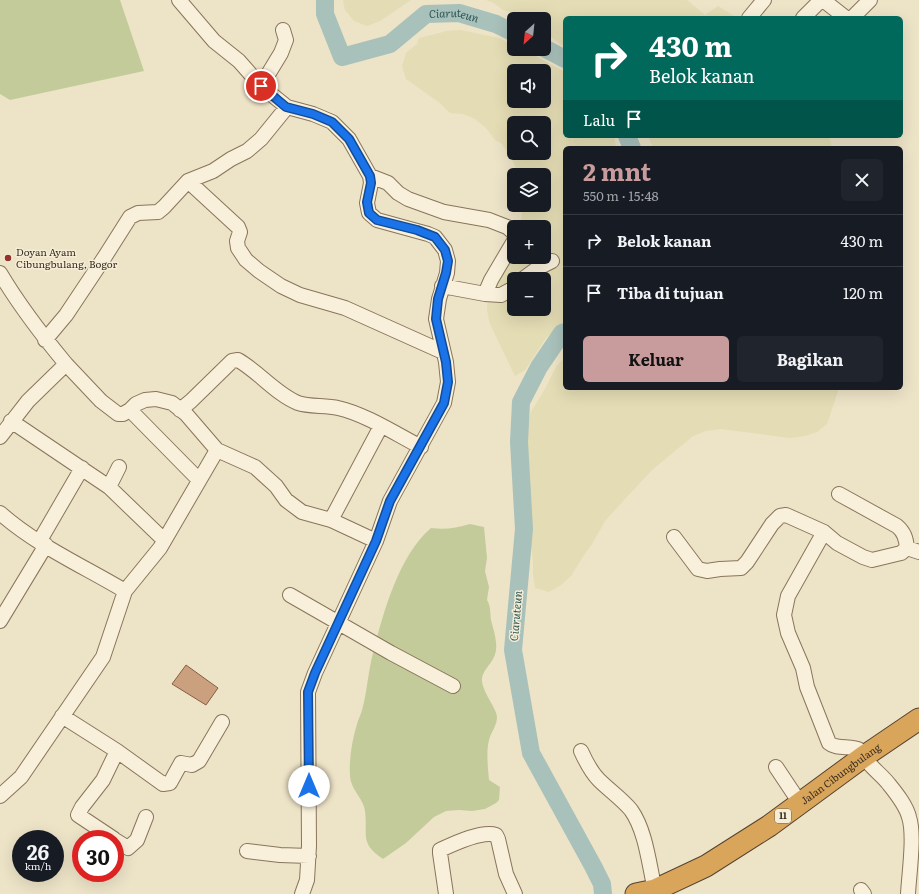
<!DOCTYPE html>
<html lang="id">
<meta charset="utf-8">
<style>
body{margin:0;font-family:Literata,serif;background:#20242c;color:#f1f3f6;height:100vh;display:flex;flex-direction:column;font-size:15px;white-space:nowrap}
*{box-sizing:border-box;margin:0}
p{font-size:13px;color:#9ea1a6}
.icon{flex:none;width:22px;height:22px;fill:none;stroke:currentColor;stroke-width:2;stroke-linecap:round;stroke-linejoin:round}
.map{position:relative;flex:1;overflow:hidden}
.drawer{position:absolute;left:563px;top:146px;width:340px;height:244px;display:flex;flex-direction:column;background:#171b24;border-radius:6px;box-shadow:0 4px 16px #0002}
.drawer>*{flex:none}
.hud{position:absolute;left:563px;top:16px;width:340px;height:122px;border-radius:6px;box-shadow:0 4px 16px #0002;background:#00695c;color:#fff;overflow:hidden}
.needle{width:26px;rotate:207deg}
.tools{position:absolute;left:507px;top:12px;display:grid;gap:8px}
.tools a{display:grid;place-items:center;width:44px;height:44px;border-radius:6px;background:#171b24;box-shadow:0 4px 16px #0002;font-size:20px}
.speed{position:absolute;left:12px;top:830px;display:flex;gap:8px;font-size:20px;font-weight:700;text-align:center}
.speed>*{display:grid;place-content:center;width:52px;height:52px;border-radius:50%;background:#171b24;box-shadow:0 4px 16px #0002;line-height:1}
.speed small{font-size:10px;font-weight:400}
.speed .limit{border:6px solid #d22;background:#fff;color:#111}
.pin{position:absolute;display:grid;place-items:center;width:34px;height:34px;color:#fff;margin:-17px;border:2px solid #fff;border-radius:50%;box-shadow:0 1px 4px #0007}
.me{position:absolute;width:44px;margin:-22px;rotate:0deg;stroke-linejoin:round;filter:drop-shadow(0 0 3px #0008)}
.turn{display:flex;align-items:center;gap:14px;height:84px;padding:0 20px;font-size:18px}
.turn .icon{width:52px;height:52px;stroke-width:2.5}
.turn b{display:block;font-size:28px;line-height:34px}
.then{display:flex;align-items:center;height:38px;padding:0 20px;background:#0003;gap:8px;font-size:15px}
.round{display:grid;place-items:center;flex:none;width:42px;height:42px;border-radius:6px;background:#20242c}
.head{display:flex;align-items:center;justify-content:space-between;height:68px;padding:0 20px}
h1{font-size:24px;font-weight:700;line-height:30px;color:#c89c9c}
.cta{display:flex;gap:8px;margin-top:auto;padding:8px 20px}
.cta a{flex:1;height:46px;border-radius:6px;background:#c89c9c;color:#111;font-size:16px;font-weight:700;line-height:46px;text-align:center}
.cta a+a{background:#20242c;color:#f1f3f6}
ul{padding:0;list-style:none}
li{display:flex;align-items:center;gap:12px;height:52px;padding:0 20px;border-top:1px solid #363941}
li div{flex:1}
li b{display:block;font-size:15px}
li em{font-style:normal}
.map>svg:first-child{display:block}
.farmland{fill:#e3dcb4;fill-rule:evenodd}
.green{fill:#c4cb9a}
.lines{fill:none;stroke-linecap:round;stroke-linejoin:round}
.river{stroke:#a8c1ba;stroke-width:18}
.building{fill:#caa07e;stroke:#876043}
.minor-casing{stroke:#88755c;stroke-width:16}
.highway-casing{stroke:#564330;stroke-width:23}
.minor{stroke:#f8f0da;stroke-width:14}
.highway{stroke:#d9a55b;stroke-width:21}
.route-casing{stroke:#114b97;stroke-width:10}
.route{stroke:#1a73e8;stroke-width:7}
.poi-dot{fill:#95312e;stroke:#f5edd6;stroke-width:1.5}
.labels{text-anchor:middle;stroke-width:3;stroke-linejoin:round;paint-order:stroke}
.shield{fill:#f5edd6;stroke:#716757;stroke-width:1}
.shield-label{font-size:9px;font-weight:bold;fill:#392d20}
.poi-label{font-size:10px;fill:#392d20;stroke:#f5edd6;text-anchor:start}
.street-label{font-size:10px;fill:#392d20;stroke:#f5edd6}
.water-label{font-size:11px;font-style:italic;fill:#305857;stroke:#f5edd6}
</style>
<div class="map">
<svg width="919" height="894" viewBox="0 0 919 894">
<rect width="100%" height="100%" fill="#ede3c7"/>
<path class="farmland" d="M343,0h68l-31,21 -13,5 -13,-5 -9,-11z
M486,0h201l18,15 13,-9 19,12h-172v30l-21,-17v-12h-22l-9,-6 -10,-3 -11,-8z
M460,30l39,8 15,8v3h8l43,23v64h49l1,4 1,8h-51v174l-19,16 -21,32 -10,6 -25,-52 -3,-14 1,-15 26,-48v10h30v-30h-24l3,-22h21v-30h-25l-9,-20 -9,-12 -6,-3 -9,-12 -11,-9 -12,-5 -13,-1 -10,-10 -34,-24 -4,-13 4,-13 11,-9 2,-6 28,-7zM514,71h30v30h-30zM514,123h30v30h-30zM514,279h30v30h-30z
M648,136h181l3,12h-179z
M565,357v31h274l-12,36 -10,8 -12,4 -15,2 -69,-9 -15,2 -13,5 -41,34 -28,30 -19,21 -13,23 -8,11 -13,21 -10,9 -12,7 -14,-4 -2,-14v-13l-10,-78v-29l4,-27 4,-15 14,-23 11,-22z"/>
<path class="green" d="M0,0h120l24,71 -134,29 -10,-6z
M470,524l14,3 3,31 -2,13 4,16 -2,13c4,7 3,13 4,20 3,12 9,28 2,39 -4,7 -12,14 -11,22 1,12 15,28 15,36 0,9 -6,15 -8,23 -3,11 -1,29 0,40l11,7 -1,13 -3,3 -11,6 -13,2 -13,-1 -13,1 -12,6 -28,26 -23,16c-24,-16 -15,-24 -18,-48 -1,-12 -15,-22 -15,-36 -1,-16 2,-35 7,-51 1,-5 4,-9 5,-14 5,-18 6,-38 11,-57 10,-40 26,-98 58,-125 14,2 25,0 39,-4z"/>
<g class="lines">
<g class="river">
<path id="s1" d="M325,0v14l17,43 48,-13 36,-30 33,-1 37,11 18,9"/>
<path d="M544,48l21,11"/>
<path d="M627,136l5,12"/>
<path d="M565,332l-3,1 -23,34 -18,35 -2,40 5,87 -11,121 18,103 62,113 9,18 1,10"/>
</g>
</g>
<path class="building" d="M186,665l32,23 -12,17 -34,-21z"/>
<g class="lines">
<g class="minor-casing">
<path id="minor" d="M179,0l35,41 25,20 22,25 26,21 26,7 19,8 17,17 21,37 1,7 -4,20 2,10 8,7 51,14 7,3 10,13 3,11 -1,12 -8,26 -3,20 10,43 2,20 -4,21 -54,98 -14,40 -61,132 -7,19 1,154 -2,34 -5,14
M823,0l23,18
M749,18l15,-18
M803,18l18,-18
M852,18l18,-18
M261,86l20,-33 5,-13 -3,-10
M370,176l18,7 10,10 10,6 36,13 45,8 18,7 7,6
M188,181l50,46 2,5 -3,9 1,7 8,12 13,11 22,15 19,9 45,13 98,44
M0,273c19,32 42,62 66,91l-38,37 -28,36
M523,279l15,-11 14,-7
M442,286l43,8 16,1 13,-7
M485,294l6,-14 23,-39
M45,340l21,-25 38,-57 26,-41 8,-4 20,-1 6,-5 24,-26 25,-10 18,-12 16,-8 14,-12 26,-32
M66,364l35,37 17,13h5l7,-4 6,-6 9,-4 11,-1 16,4 14,11 31,36 38,17 21,19 10,14 16,12 29,8 45,21
M130,410l68,69
M180,410l11,-9 41,-40 6,-1c21,12 38,34 60,43 11,4 28,2 40,5 27,6 58,26 83,39
M11,421l98,66 10,-20
M109,487l55,53
M839,494l58,32c7,6 9,12 10,22
M0,513c36,32 83,53 125,78
M331,520l50,-94
M824,532l-36,64 -4,19 4,18 15,35 4,19 22,56c8,7 22,2 31,7 6,14 19,22 28,33 8,10 18,22 21,34 6,18 0,57 -1,77
M674,537l24,32 9,2 13,-2 21,-1 6,-6 25,-38 8,-8 6,-1 38,17 13,11 26,14 9,3 29,-7 6,-5 12,4
M39,542l43,-74
M290,595l101,58 62,33
M0,621l46,-76
M62,716l55,35 46,33 7,-1 11,-20 11,2 7,-4 23,-39
M581,751c5,11 10,21 18,29 10,10 23,19 32,30 15,21 18,55 24,80
M776,767l24,36
M0,796l21,-19 82,-120 22,-66 35,-43 57,-98
M114,839l-36,-24 4,-8 21,-27 14,-29
M115,840l13,8 9,-8 9,-23
M247,851l33,4 29,1
M861,890l3,4
M446,894l-6,-41v-3c13,-6 42,-20 56,-15l2,4 8,35 9,20"/>
</g>
<g class="highway-casing">
<g id="highway">
<path id="s2" d="M636,894l19,-4 51,-24 63,-40 94,-69 56,-38"/>
</g>
</g>
<use href="#minor" class="minor"/>
<use href="#highway" class="highway"/>
</g>
<g class="lines">
<g class="route-casing">
<path id="route" d="M261,86l25,21 27,7 19,8 17,17 21,37 1,7 -4,19 2,11 8,7 40,10 18,7 10,13 3,11 -2,12 -8,26 -2,20 10,43 2,20 -4,21 -54,98 -14,40 -61,132 -7,19 1,94"/>
</g>
<use href="#route" class="route"/>
</g>
<circle class="poi-dot" cx="8" cy="258" r="4"/>
<g class="labels">
<rect class="shield" x="775" y="809" width="16" height="14" rx="3"/>
<g class="shield-label">
<text x="783" y="819">11</text>
</g>
<g class="poi-label">
<text x="16" y="256">Doyan Ayam<tspan x="16" dy="12">Cibungbulang, Bogor</tspan></text>
</g>
<g class="street-label">
<text dy="4" stroke="none"><textPath href="#s2" startOffset="239">Jalan Cibungbulang</textPath></text>
</g>
<g class="water-label">
<text dy="4" stroke="none"><textPath href="#s1" startOffset="185">Ciaruteun</textPath></text>
<text transform="translate(516 616) rotate(-85)" y="4">Ciaruteun</text>
</g>
</g>
</svg>
<div class="tools">
<a><svg class="needle" viewBox="-14 -14 28 28"><path d="M0-13l5 13h-10z" fill="#e53935"/><path d="M0 13l5-13h-10z" fill="#9ea1a6"/></svg></a>
<a><svg class="icon" aria-label="sound" viewBox="0 0 24 24"><path d="M4 9h4l5-4v14l-5-4H4zM17 9q2 3 0 6"/></svg></a>
<a><svg class="icon" aria-label="search" viewBox="0 0 24 24"><circle cx="10" cy="10" r="6"/><path d="M15 15l6 6"/></svg></a>
<a><svg class="icon" aria-label="layers" viewBox="0 0 24 24"><path d="M12 4l9 5-9 5-9-5zM3 14l9 5 9-5"/></svg></a>
<a>+</a>
<a>−</a>
</div>
<div class="speed"><div>26<small>km/h</small></div><div class="limit">30</div></div>
<div class="pin" style="left:261px;top:86px;background:#d93025"><svg class="icon" aria-label="arrive" viewBox="0 0 24 24"><path d="M6 21V4h12l-3 4 3 4H6"/></svg></div>
<svg class="me" style="left:309px;top:786px" viewBox="-20 -20 40 40"><circle r="19" fill="#fff"/><path d="M0-13L10 11 0 6-10 11z" fill="#1a73e8"/></svg>
<div class="hud">
<div class="turn"><svg class="icon" aria-label="right" viewBox="0 0 24 24"><path d="M7 20v-9h11M14 6l5 5-5 5"/></svg><div><b>430 m</b>Belok kanan</div></div>
<div class="then">Lalu<svg class="icon" aria-label="arrive" viewBox="0 0 24 24"><path d="M6 21V4h12l-3 4 3 4H6"/></svg></div>
</div>
<section class="drawer">
<div class="head"><div><h1>2 mnt</h1><p>550 m · 15:48</p></div><a class="round"><svg class="icon" aria-label="close" viewBox="0 0 24 24"><path d="M6 6l12 12M18 6L6 18"/></svg></a></div>
<ul>
<li><svg class="icon" aria-label="right" viewBox="0 0 24 24"><path d="M7 20v-9h11M14 6l5 5-5 5"/></svg><div><b>Belok kanan</b></div><em>430 m</em></li>
<li><svg class="icon" aria-label="arrive" viewBox="0 0 24 24"><path d="M6 21V4h12l-3 4 3 4H6"/></svg><div><b>Tiba di tujuan</b></div><em>120 m</em></li>
</ul>
<div class="cta"><a>Keluar</a><a>Bagikan</a></div>
</section>
</div>
